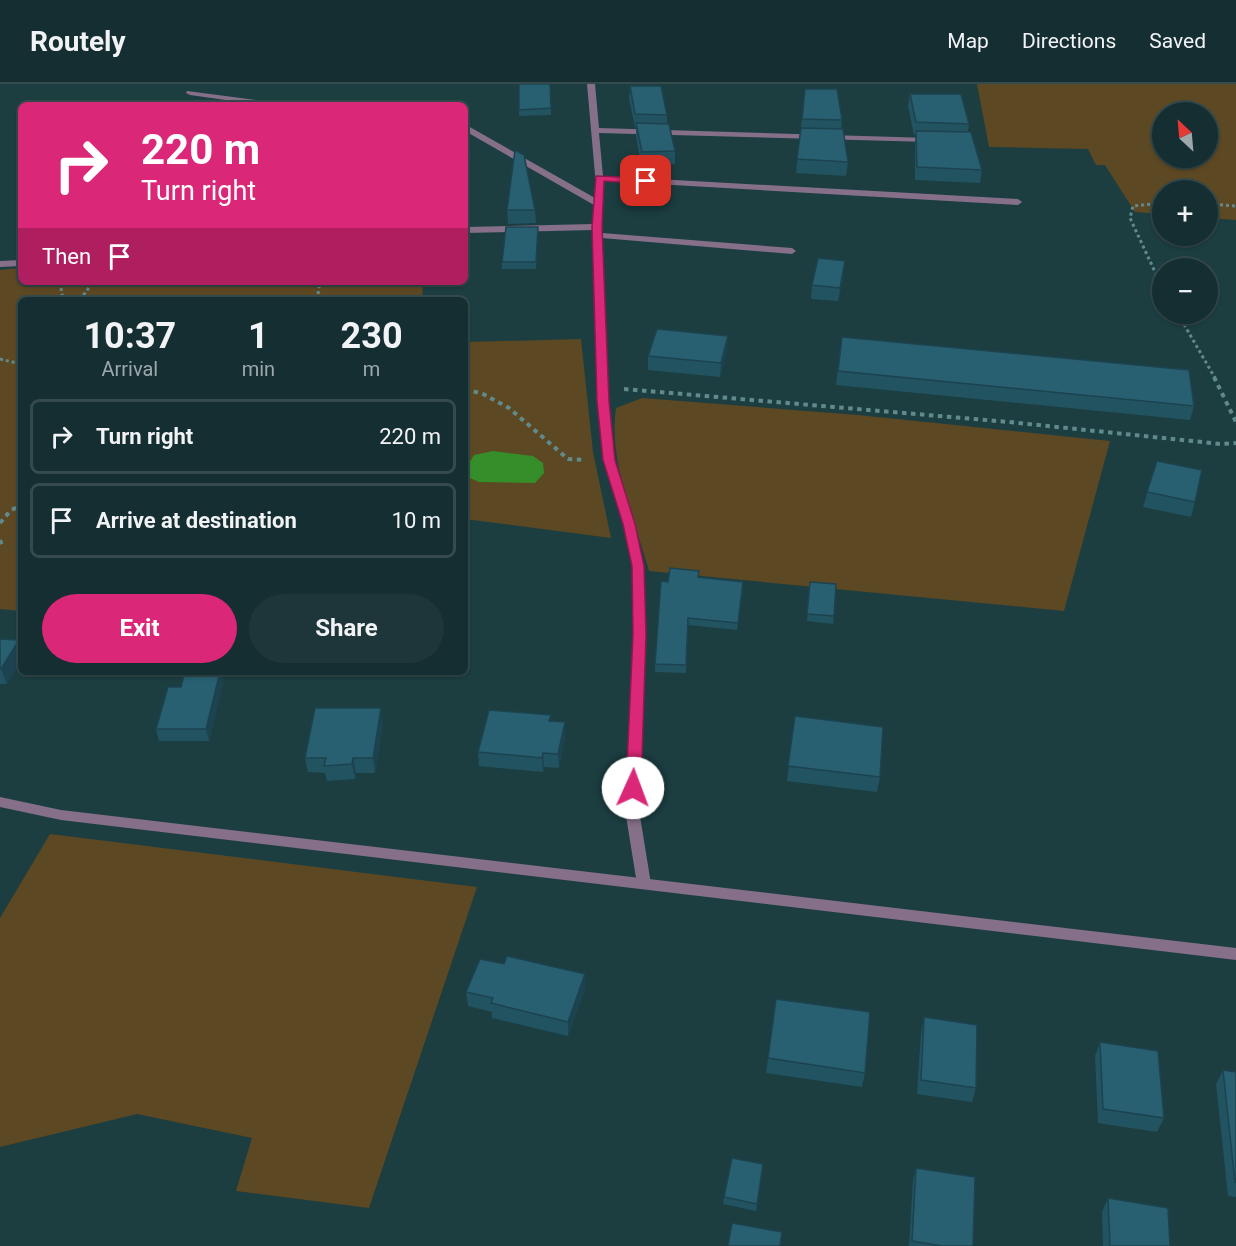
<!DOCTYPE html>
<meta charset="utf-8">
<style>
body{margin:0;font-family:Roboto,sans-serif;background:#1e3639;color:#f1f3f6;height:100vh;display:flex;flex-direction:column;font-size:22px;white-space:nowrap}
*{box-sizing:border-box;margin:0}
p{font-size:20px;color:#9da8ab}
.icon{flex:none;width:33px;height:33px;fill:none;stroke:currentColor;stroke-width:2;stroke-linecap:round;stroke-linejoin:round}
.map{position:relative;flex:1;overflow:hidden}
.panel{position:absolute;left:18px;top:213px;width:450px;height:378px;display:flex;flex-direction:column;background:#152e31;border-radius:9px;box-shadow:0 2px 4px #0004,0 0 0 2px #344a4d}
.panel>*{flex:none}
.hud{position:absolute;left:18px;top:18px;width:450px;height:183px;border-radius:9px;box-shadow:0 2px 4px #0004,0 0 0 2px #344a4d;background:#db2777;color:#fff;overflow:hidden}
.needle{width:39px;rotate:334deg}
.tools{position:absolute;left:1152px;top:18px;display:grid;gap:12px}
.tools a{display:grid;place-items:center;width:66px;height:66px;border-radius:50%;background:#152e31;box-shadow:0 2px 4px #0004,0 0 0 2px #344a4d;font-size:30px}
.pin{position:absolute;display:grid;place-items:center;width:51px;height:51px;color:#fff;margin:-26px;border-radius:12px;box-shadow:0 3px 9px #0006}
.me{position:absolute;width:66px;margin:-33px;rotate:2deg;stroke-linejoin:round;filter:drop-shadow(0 0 4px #0008)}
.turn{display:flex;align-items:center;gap:21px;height:126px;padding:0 24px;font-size:27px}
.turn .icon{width:78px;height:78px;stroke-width:2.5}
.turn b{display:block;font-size:42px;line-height:51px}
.then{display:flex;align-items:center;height:57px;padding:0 24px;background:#0003;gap:12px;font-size:22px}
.eta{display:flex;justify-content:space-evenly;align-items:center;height:102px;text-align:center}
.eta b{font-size:36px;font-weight:700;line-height:42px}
.primary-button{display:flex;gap:12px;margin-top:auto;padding:12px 24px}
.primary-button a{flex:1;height:69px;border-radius:36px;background:#db2777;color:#fff;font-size:24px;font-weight:700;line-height:69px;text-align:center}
.primary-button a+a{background:#1e3639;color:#f1f3f6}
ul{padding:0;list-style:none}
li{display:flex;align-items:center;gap:18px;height:75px;margin:0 12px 9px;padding:0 12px;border:3px solid #344a4d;border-radius:9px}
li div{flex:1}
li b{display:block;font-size:22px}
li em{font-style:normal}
header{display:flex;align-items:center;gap:36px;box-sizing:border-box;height:84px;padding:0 30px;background:#152e31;border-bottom:2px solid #344a4d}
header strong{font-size:28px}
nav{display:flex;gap:33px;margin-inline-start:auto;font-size:21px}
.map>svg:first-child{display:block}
.green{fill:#5c4822;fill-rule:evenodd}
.water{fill:#358e2a}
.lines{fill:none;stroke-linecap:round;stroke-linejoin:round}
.path-far1{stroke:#628a8d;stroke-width:3;stroke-dasharray:3 3;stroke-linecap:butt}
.path{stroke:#628a8d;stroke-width:4;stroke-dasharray:4.5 4.5;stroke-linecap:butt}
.minor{fill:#867089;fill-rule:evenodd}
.tertiary{fill:#867089;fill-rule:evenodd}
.wall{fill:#225361}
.shaded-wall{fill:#1c434f}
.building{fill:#286071;stroke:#1c434f;stroke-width:1.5}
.route{fill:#db2777;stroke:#8e194d;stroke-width:1.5}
</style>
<header>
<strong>Routely</strong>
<nav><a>Map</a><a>Directions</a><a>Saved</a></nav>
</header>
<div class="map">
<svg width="1236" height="1162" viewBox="0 0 1236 1162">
<rect width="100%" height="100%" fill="#1c3e41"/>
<path class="green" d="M977,0h259v136l-28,-2v-28h-46v24l-27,-2 -30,-47h-9l-8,-16 -99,-2zM1208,28v46h-46v-46z
M21,184v14h402l-1,18h-401v311l-21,-2v-339z
M581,255l12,113 18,86 -146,-19v-177z
M642,314l216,17 252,26 -46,170 -415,-40c-14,-51 -41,-109 -33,-163z
M50,750l427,53 -108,321 -133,-17 16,-53 -115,-24 -137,33v-229z"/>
<path class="water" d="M493,367l40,5 10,7 1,10 -9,10 -56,-1 -14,-6 1,-8 8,-13z"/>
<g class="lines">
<path class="path-far1" d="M1162,119l-29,3 -3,12 32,69
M1208,120l28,2
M60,198l3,18
M80,216l13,-18
M317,216l3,-18
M1178,230l37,64
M0,275l21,5"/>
<path class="path" d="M1214,293l22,45
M465,305l18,5 26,14 59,51 17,1
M624,305l385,33 212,22 15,-1
M0,439l11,-13 10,-4
M0,456l2,6"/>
<path class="minor" d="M587,0h8l4,44 331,10 4,2 -4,2 -331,-9 4,43 415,23 4,3 -4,3 -414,-24 -2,52 190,15 4,3 -4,3 -190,-16 6,163 6,60 20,63 10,42 2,68 -7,176 12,74 -2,4 -5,1 -5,-1 -2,-4 -12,-74 9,-176 -2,-68 -8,-42 -20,-63 -6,-60 -5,-171 -128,3v-6l128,-3 1,-19 -129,-74v-5h3l127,72 1,-12z
M187,7l92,12 4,2h-21l-72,-10 -4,-2z
M21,176v6l-21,1v-6z"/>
<path class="tertiary" d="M0,713l61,13 1175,138v12l-1175,-140 -61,-13z"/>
</g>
<path class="wall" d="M519,0h31l1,31 -32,1z
M630,2l37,29v9l8,27v13l-34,1 -5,-29v-9h-1l-6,-28z
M805,5l37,31 -1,9 7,33 -2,14 -50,-3z
M910,10l59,30 -1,7 14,39 -2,13 -65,-3v-36l1,-9h-2l-6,-29z
M507,126h28l1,13 -28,1z
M538,150l-2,35h-34v-7z
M844,191l-6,26 -27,-2 1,-14z
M842,253l352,69 -4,14 -354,-35z
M727,266l-7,27 -72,-7v-14z
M1157,377l38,41 -4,15 -48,-10z
M698,493l45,13 -6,40 -49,-5 -2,48 -31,-1v-8l13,-82z
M810,498l24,34 -1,8 -26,-3z
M0,555l19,1 2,7v13l-14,24h-7z
M185,588h36l2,9 -14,60h-50l-3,-12 25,-42z
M795,632l85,61 -3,15 -90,-11z
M551,637l14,1v14l-6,32 -15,-1 -1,5 -64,-6 -1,-14z
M383,639l-8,50h-19l-1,6 -28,2 -2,-8 -17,-1 -3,-14z
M504,880l81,10v15l-17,47 -76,-18v-6l-24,-6 -2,-14z
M776,915l89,74 -3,14 -96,-14z
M924,933l52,71 -4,14 -55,-8 4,-62z
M1100,958l64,76 -7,14 -59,-9 -3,-67z
M1223,986l13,2v125l-8,-1 -12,-112z
M763,1080l-7,47 -33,-7 1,-7z
M916,1084l57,78h-64l4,-65z
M1108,1114l62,48h-67l-1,-34z"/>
<path class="shaded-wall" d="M470,66l1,9 -6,13v-10z
M845,177l-1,14 -6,26 2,-13z
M728,252l-1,14 -7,27 1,-14z
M19,556l2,7v13l-14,24 -6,-15z
M220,588h1l2,9 -14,60 -3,-12z
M381,624l2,15 -8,50 -2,-15z
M565,638v14l-6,32 -1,-14z
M543,669l1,14 -1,5 -1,-14z
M353,674l3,15 -1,6 -3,-15z
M585,890v15l-17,47v-14z"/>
<path class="building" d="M519,0h31l1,24 -32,2z
M630,2h31l6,29 -32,-1z
M805,5h32l5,31 -40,-1z
M910,10h51l8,30 -53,-2z
M636,39l33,1 6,27 -33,1z
M801,44l42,1 5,33 -51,-3z
M916,47l55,1 11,38 -65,-3z
M465,66h5l-5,12z
M515,66l9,5 11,55h-28z
M506,143h32l-2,35h-34z
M818,174l27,3 -5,27 -28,-3z
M657,245l71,7 -7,27 -73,-7z
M842,253l347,33 5,36 -356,-35z
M1157,377l45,9 -7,32 -48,-10z
M670,484l29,3 -1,6 45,5 -5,41 -50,-5 -2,47 -31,-1 6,-83 7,1z
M810,498l26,2 -2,32 -27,-2z
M0,555l19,1 -18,29h-1z
M185,588h35l-14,57h-50l12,-42h13z
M315,624h66l-8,50h-20l-1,6 -28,2 2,-8h-21z
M489,626l62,5 -2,6 16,1 -7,32 -15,-1 -1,5 -64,-6z
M795,632l88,11 -3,50 -92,-11z
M507,872l78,18 -17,48 -77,-19 2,-5 -27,-6 14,-33 24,5z
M776,915l94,13 -5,61 -97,-15z
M924,933l53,8 -1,63 -55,-8z
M1100,958l58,9 6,67 -61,-9z
M1223,986l13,2v110h-1z
M732,1074l31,6 -6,40 -33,-7z
M916,1084l59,9 -2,69h-30l-31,-5z
M1108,1114l60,10 2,38h-60z
M732,1139l50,9 -2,14h-52z"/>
<path class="route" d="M596,92l50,2 5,3 -5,3 -42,-3 -2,46 7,174 6,59 20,64 9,42 2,68 -5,154 -8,5 -7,-5 7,-154 -1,-68 -9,-42 -20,-64 -6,-59 -5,-174z"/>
</svg>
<div class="tools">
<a><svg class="needle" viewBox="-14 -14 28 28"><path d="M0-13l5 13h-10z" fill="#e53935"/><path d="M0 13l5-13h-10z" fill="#9da8ab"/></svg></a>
<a>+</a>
<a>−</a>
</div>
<div class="pin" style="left:646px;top:97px;background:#d93025"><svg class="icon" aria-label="arrive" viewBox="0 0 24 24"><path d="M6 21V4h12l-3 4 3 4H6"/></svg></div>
<svg class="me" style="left:633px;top:704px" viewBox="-20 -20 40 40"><circle r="19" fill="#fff"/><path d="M0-13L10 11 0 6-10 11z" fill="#db2777"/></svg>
<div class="hud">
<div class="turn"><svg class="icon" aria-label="right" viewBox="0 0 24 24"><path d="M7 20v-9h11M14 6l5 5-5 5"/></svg><div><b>220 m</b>Turn right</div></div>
<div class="then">Then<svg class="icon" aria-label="arrive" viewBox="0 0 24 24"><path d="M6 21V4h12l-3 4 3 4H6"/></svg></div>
</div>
<section class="panel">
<div class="eta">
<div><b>10:37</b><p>Arrival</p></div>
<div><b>1</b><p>min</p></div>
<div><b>230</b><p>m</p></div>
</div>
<ul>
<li><svg class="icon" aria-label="right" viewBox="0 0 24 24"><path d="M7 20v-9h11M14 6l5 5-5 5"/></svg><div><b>Turn right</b></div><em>220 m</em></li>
<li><svg class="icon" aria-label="arrive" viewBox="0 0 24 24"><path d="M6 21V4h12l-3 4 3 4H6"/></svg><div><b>Arrive at destination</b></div><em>10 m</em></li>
</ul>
<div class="primary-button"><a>Exit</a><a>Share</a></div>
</section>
</div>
